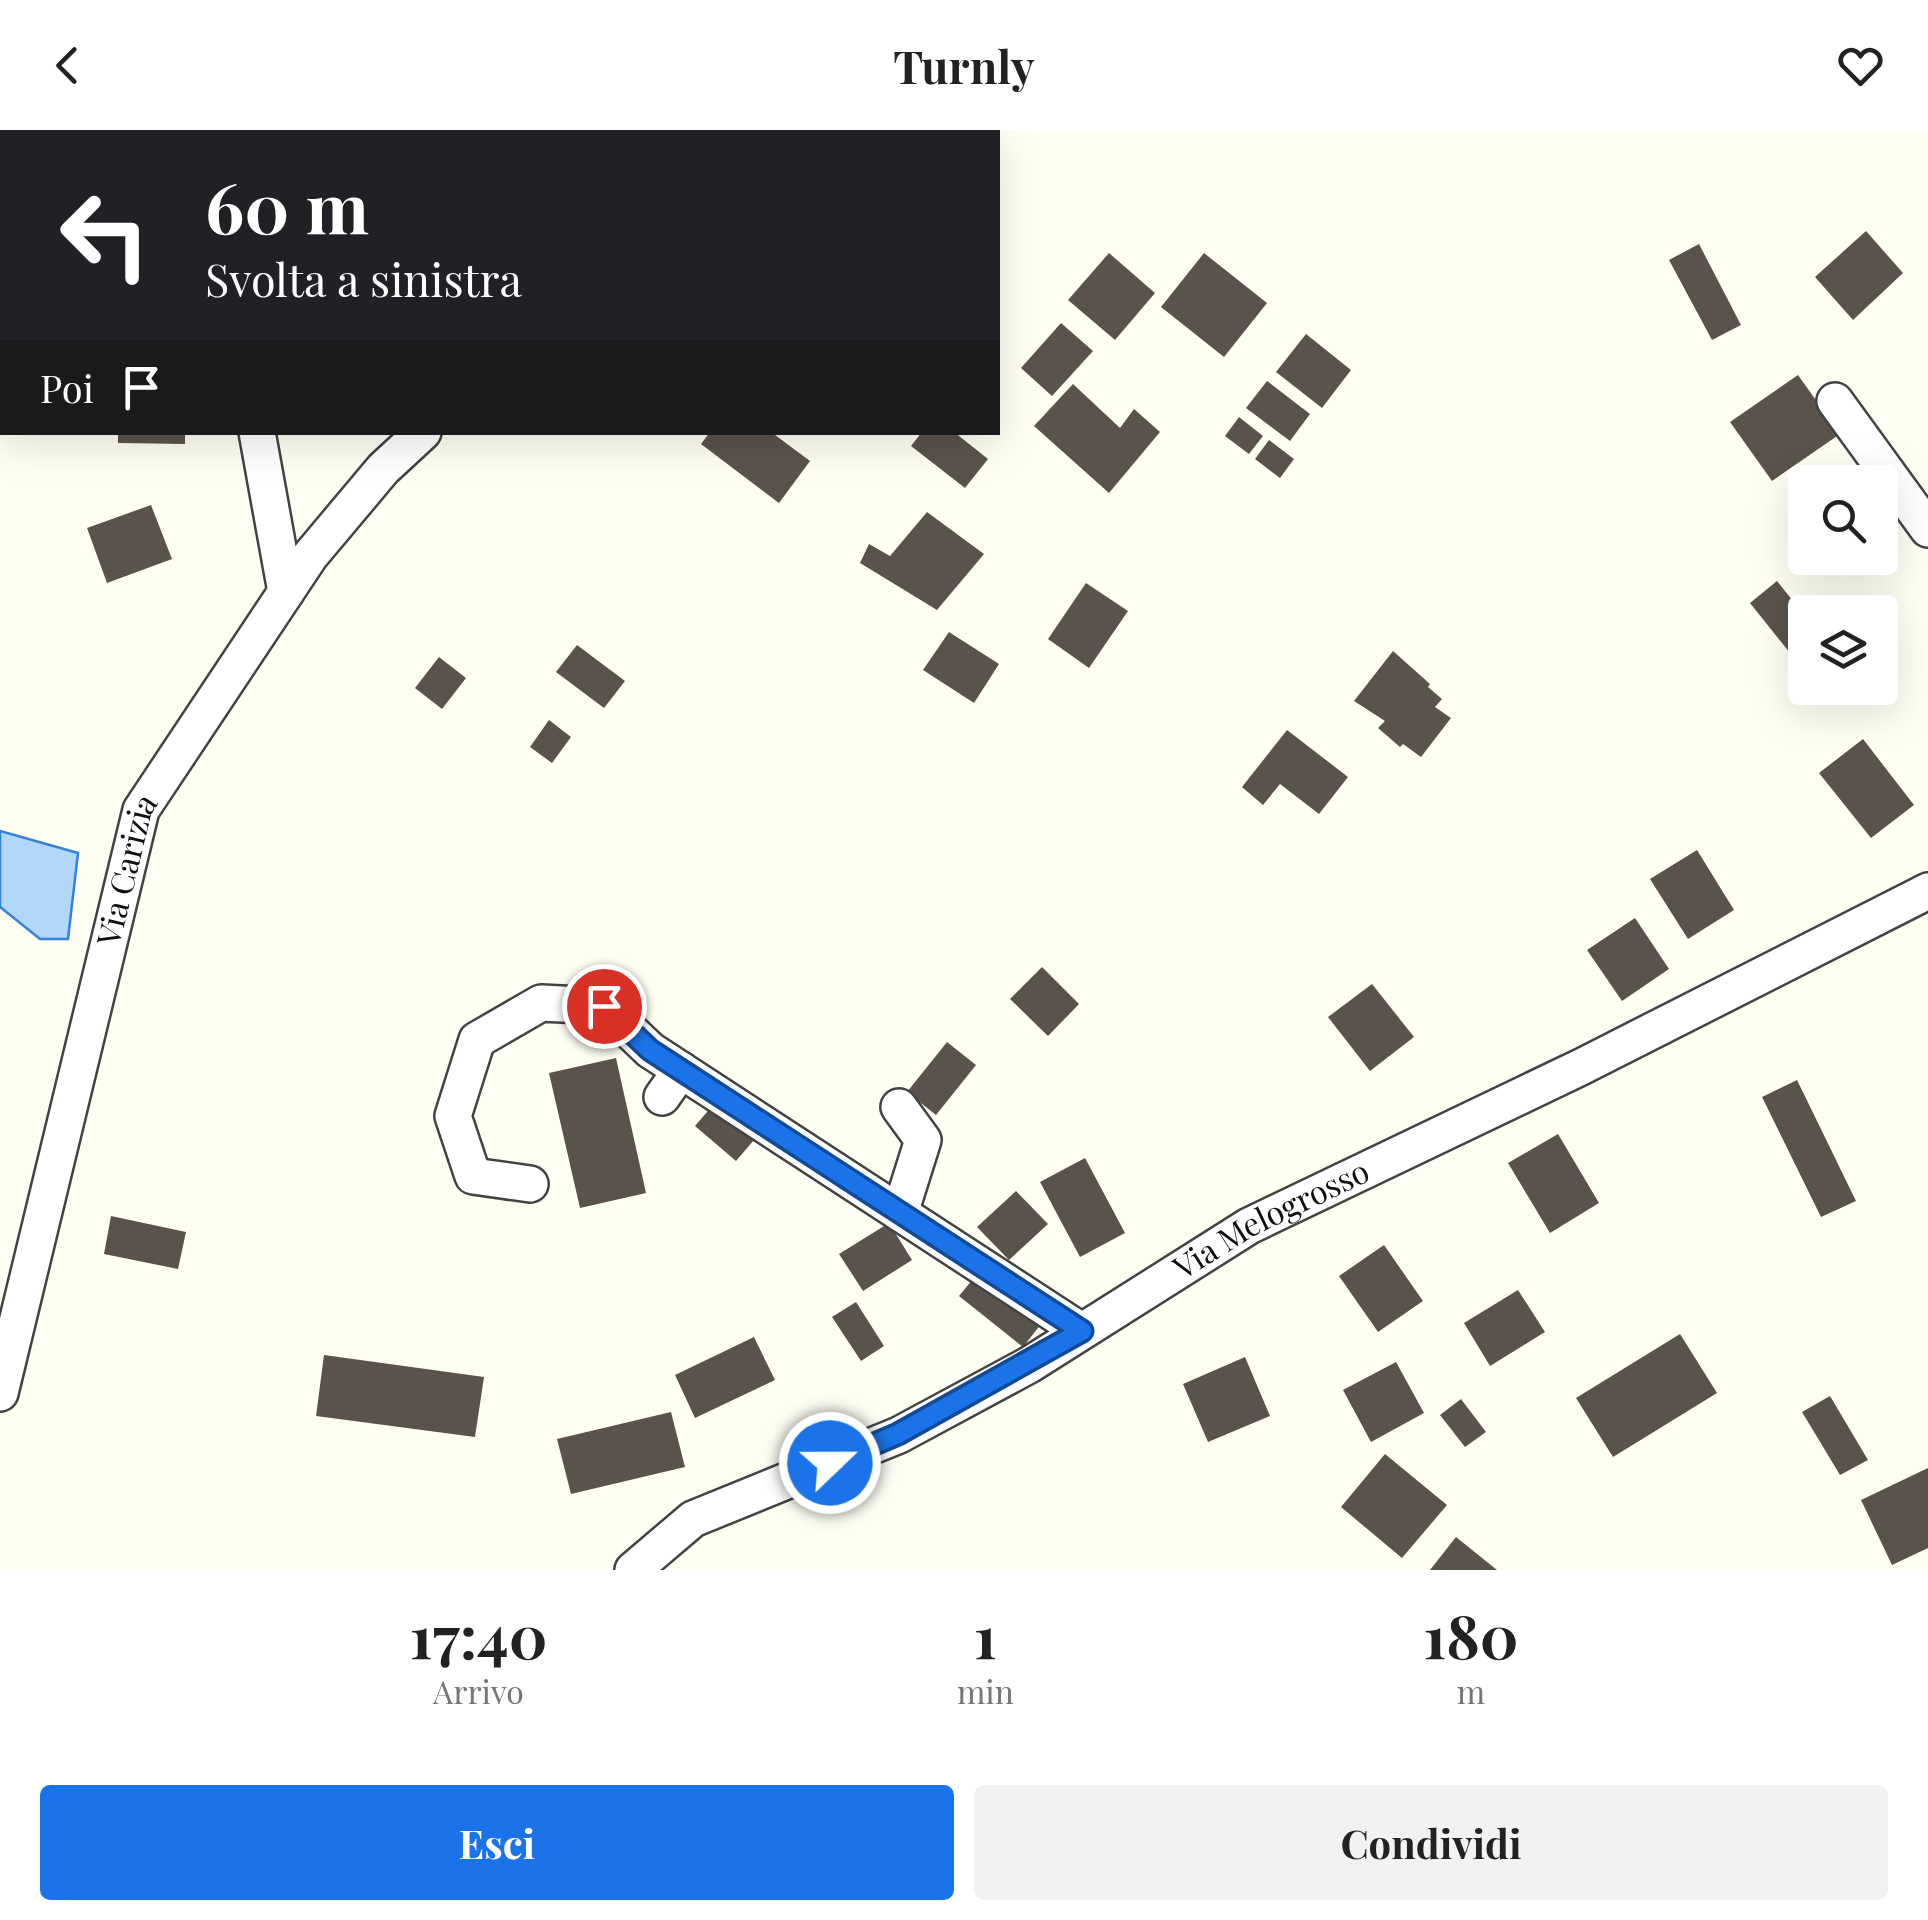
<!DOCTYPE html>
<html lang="it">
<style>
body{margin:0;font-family:"Playfair Display",serif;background:#f2f2f2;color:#222;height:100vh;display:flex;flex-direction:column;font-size:38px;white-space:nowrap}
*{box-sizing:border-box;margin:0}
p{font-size:32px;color:#767676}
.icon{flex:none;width:55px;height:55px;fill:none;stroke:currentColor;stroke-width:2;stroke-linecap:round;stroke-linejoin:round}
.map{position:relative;height:1440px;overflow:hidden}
.side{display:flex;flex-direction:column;background:#fff;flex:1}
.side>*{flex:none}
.hud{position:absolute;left:0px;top:0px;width:1000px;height:305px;box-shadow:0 10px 40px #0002;background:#202124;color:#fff;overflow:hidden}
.buttons{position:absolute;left:1788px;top:335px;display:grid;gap:20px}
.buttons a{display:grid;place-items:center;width:110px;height:110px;border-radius:10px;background:#fff;box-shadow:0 10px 40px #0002;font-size:50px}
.pin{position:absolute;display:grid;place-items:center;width:85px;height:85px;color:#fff;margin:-42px;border:5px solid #fff;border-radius:50%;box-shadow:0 2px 10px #0007}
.me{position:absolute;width:110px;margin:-55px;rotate:68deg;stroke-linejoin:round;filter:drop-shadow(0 0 8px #0008)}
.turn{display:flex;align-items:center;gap:35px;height:210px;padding:0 40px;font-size:45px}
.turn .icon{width:130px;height:130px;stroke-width:2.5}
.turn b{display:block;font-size:70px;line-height:85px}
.then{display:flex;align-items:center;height:95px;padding:0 40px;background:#0003;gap:20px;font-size:38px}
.eta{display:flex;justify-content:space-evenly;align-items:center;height:170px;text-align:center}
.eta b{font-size:60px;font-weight:700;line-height:70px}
.action{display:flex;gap:20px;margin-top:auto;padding:20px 40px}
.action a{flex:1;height:115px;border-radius:10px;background:#1a73e8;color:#fff;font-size:40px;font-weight:700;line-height:115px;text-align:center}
.action a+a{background:#f2f2f2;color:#222}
header{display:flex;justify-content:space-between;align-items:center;height:130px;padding:0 40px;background:#fff;font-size:45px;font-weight:700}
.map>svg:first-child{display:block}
.water{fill:#b3d7fb;stroke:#3382d9;stroke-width:2.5}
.building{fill:#5a534b}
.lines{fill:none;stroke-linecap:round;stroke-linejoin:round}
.minor-casing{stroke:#434343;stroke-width:40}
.minor{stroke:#fff;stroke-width:35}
.route-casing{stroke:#114b97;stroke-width:25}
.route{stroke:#1a73e8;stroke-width:18}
.labels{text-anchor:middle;stroke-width:10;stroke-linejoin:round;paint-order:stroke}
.street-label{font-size:32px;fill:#101010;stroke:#fff}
</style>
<header><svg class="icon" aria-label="back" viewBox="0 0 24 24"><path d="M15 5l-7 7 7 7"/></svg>Turnly<svg class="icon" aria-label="heart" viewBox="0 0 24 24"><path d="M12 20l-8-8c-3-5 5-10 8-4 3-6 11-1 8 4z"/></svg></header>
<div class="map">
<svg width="1928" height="1440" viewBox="0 0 1928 1440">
<rect width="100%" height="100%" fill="#fffef3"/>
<path class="water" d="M0,701l78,22 -10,86h-28l-40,-32z"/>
<path class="building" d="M1866,101l37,42 -50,47 -38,-43z
M1699,114l42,81 -29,15 -43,-80z
M1109,123l46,40 -40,47 -47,-40z
M1204,123l63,50 -43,54 -63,-50z
M1061,193l32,28 -41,45 -31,-28z
M1306,204l45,36 -29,38 -46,-36z
M1798,245l42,59 -68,47 -42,-59z
M1267,251l43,33 -20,27 -44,-33z
M1073,254l47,44 14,-19 26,23 -51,61 -75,-67z
M1239,287l24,19 -14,18 -24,-18z
M118,302h67v12l-67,-1z
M710,302h61l39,29 -31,42 -78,-59z
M922,302h32l34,27 -23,29 -54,-42z
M1269,310l25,19 -14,19 -25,-19z
M151,375l21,54 -65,24 -20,-55z
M927,382l57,42 -47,56 -77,-47 9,-19 21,12z
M1777,451l28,35 -3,52 -52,-65z
M1086,453l42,28 -39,57 -41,-29z
M949,502l50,32 -25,39 -51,-33z
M577,515l48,36 -21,27 -48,-36z
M1393,521l37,33 -2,3 14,12 -7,8 16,11 -30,39 -18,-13 -3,3 -22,-19 7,-7 -31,-20z
M439,527l27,21 -24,31 -27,-21z
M549,590l22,17 -19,26 -22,-16z
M1287,600l61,47 -29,37 -39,-30 -17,21 -21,-18z
M1863,609l51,66 -43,33 -52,-65z
M1697,720l37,60 -46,29 -38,-60z
M1635,788l34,51 -47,32 -35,-51z
M1042,837l37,37 -31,32 -38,-37z
M1372,854l42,53 -44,34 -42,-54z
M947,912l29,23 -40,50 -29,-23z
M616,928l30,135 -66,15 -31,-135z
M1797,950l59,121 -35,16 -59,-120z
M719,968l41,35 -24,28 -41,-35z
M1558,1004l41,69 -49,30 -42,-70z
M1085,1028l40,75 -45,24 -40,-75z
M1016,1061l32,33 -39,36 -32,-33z
M111,1086l75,16 -8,37 -74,-15z
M889,1093l23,37 -49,31 -24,-37z
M1384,1115l39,56 -45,31 -39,-56z
M982,1138l63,51 -22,28 -64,-51z
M1518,1160l27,42 -55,34 -26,-43z
M856,1172l28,44 -23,15 -29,-44z
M1680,1204l37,59 -104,64 -37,-59z
M754,1207l21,43 -80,38 -20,-43z
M324,1225l160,22 -9,60 -159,-21z
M1245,1227l25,59 -62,26 -25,-58z
M1396,1232l28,51 -53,29 -28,-52z
M1830,1266l38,64 -28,15 -38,-63z
M1461,1269l25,33 -21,15 -25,-32z
M671,1282l14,55 -114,27 -14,-55z
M1385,1324l62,51 -45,53 -61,-51z
M1928,1338v80l-36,17 -31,-65z
M1456,1407l41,33h-67z"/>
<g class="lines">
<g class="minor-casing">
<g id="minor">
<path d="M220,2l1,-2"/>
<path d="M734,2l2,-2"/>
<path d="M1835,271l93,128"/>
<path d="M257,302l29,160"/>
<path d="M662,967l19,-27"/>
<path d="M899,977l24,33 -23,73"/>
<path d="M530,1054l-57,-8 -20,-60 24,-76 64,-37 63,3 46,44 431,281"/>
<path id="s1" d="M0,1263l141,-583 169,-254 73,-87 40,-37"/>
<path id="s2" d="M633,1440l60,-51 206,-84 130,-70 220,-139 332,-159 347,-176"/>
</g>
</g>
<use href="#minor" class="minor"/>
</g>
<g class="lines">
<g class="route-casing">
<path id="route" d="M604,876l46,44 432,281 -184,103 -68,29"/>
</g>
<use href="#route" class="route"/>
</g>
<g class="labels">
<g class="street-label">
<text dy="11" stroke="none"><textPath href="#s1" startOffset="538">Via Carizia</textPath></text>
<text dy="11" stroke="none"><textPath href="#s2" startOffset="732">Via Melogrosso</textPath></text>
</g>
</g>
</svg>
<div class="buttons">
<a><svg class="icon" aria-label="search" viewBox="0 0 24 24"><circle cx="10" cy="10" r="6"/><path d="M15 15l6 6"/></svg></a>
<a><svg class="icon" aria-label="layers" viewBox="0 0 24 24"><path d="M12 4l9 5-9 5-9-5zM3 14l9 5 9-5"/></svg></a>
</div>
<div class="pin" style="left:604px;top:876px;background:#d93025"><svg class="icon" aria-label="arrive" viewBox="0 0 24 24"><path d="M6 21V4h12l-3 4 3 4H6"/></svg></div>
<svg class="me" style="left:830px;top:1333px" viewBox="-20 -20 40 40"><circle r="17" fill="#1a73e8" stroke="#fff" stroke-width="3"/><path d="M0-11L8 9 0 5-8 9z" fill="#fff"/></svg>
<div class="hud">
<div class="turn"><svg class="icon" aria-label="left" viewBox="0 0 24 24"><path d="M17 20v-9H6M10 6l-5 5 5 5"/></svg><div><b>60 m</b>Svolta a sinistra</div></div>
<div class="then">Poi<svg class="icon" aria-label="arrive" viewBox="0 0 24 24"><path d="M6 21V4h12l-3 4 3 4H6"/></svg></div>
</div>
</div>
<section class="side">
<div class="eta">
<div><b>17:40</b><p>Arrivo</p></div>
<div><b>1</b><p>min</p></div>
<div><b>180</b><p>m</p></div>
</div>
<div class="action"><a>Esci</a><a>Condividi</a></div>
</section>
